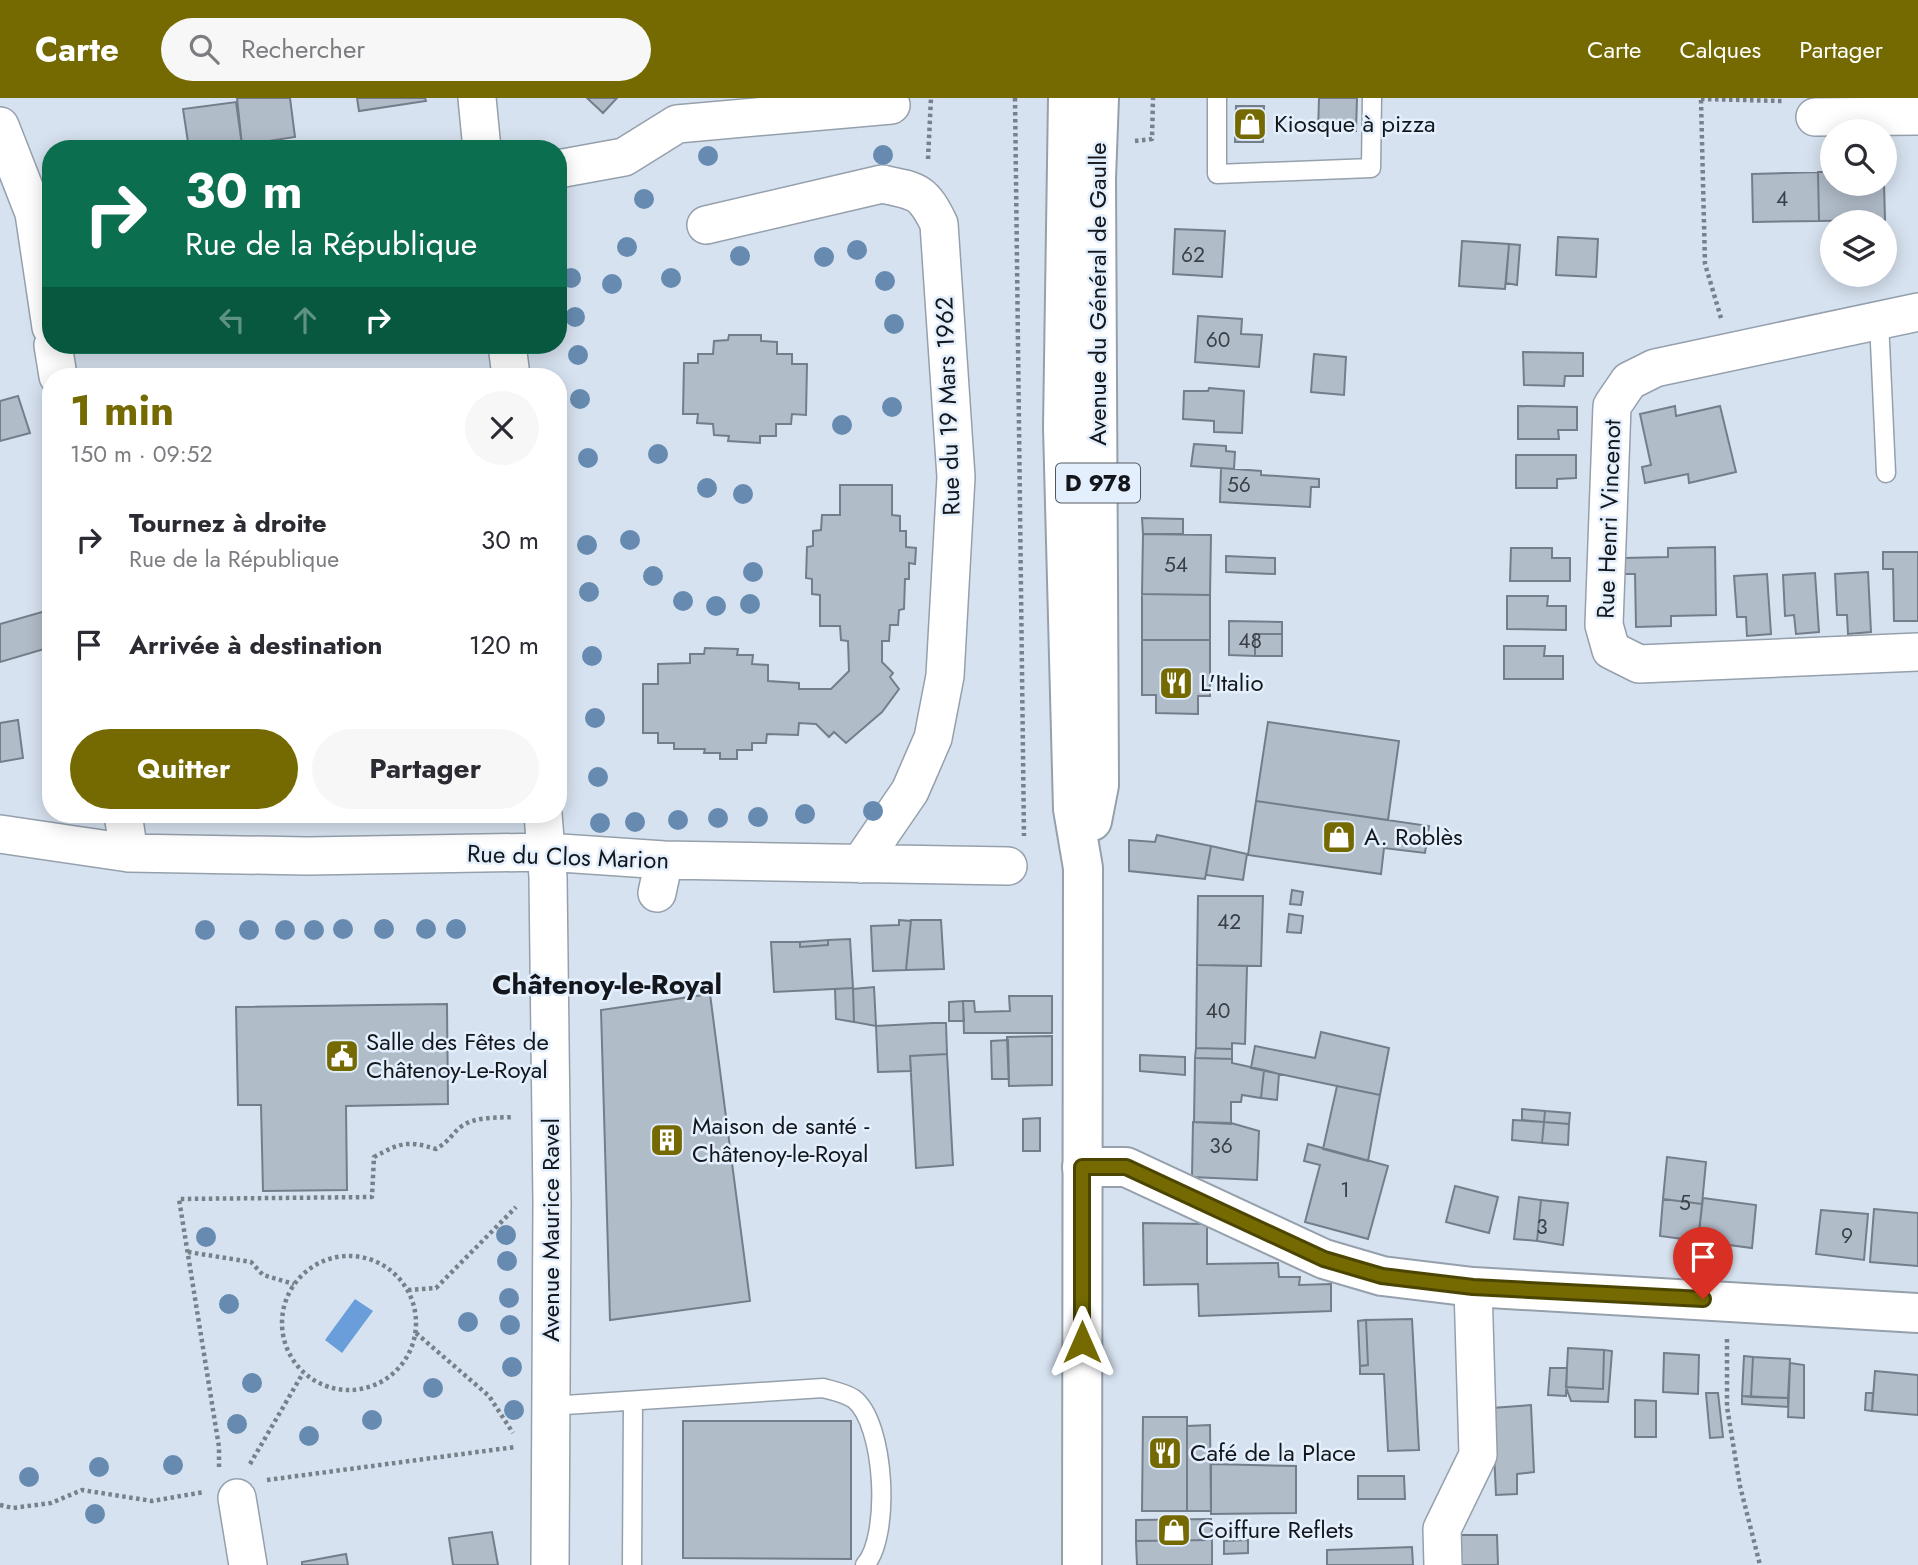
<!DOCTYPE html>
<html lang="fr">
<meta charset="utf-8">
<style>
body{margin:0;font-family:Jost,sans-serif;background:#f7f7f7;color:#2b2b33;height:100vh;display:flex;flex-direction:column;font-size:26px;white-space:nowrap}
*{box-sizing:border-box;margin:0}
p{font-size:23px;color:#7c7c81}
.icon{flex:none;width:38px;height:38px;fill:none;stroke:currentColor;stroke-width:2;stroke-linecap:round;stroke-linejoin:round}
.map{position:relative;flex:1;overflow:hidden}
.panel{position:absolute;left:42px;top:270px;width:525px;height:455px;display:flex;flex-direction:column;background:#fff;border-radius:28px;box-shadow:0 4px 18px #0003}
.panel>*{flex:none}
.hud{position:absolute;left:42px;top:42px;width:525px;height:214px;border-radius:28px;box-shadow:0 4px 18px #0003;background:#0b6e4f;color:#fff;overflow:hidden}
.fabs{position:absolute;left:1820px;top:21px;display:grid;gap:14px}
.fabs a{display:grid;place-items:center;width:77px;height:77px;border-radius:50%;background:#fff;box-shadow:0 4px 18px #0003;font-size:35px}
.pin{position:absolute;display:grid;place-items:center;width:60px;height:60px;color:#fff;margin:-72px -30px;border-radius:50% 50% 50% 0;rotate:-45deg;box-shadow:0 0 7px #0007}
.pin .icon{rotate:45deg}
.me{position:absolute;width:77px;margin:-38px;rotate:0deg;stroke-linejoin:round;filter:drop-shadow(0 0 5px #0008)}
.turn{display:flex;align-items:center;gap:24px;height:147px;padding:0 28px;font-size:32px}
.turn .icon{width:91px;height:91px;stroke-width:2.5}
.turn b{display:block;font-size:49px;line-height:60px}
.lanes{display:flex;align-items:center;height:66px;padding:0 28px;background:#0003;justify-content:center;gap:35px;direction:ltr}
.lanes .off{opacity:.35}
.round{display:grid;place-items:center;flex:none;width:74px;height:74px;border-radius:37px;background:#f7f7f7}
.summary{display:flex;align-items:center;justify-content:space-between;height:119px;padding:0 28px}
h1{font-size:42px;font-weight:700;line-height:52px;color:#746a01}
.action{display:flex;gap:14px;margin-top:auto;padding:14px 28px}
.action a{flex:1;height:80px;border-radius:42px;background:#746a01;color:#fff;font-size:28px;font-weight:700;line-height:80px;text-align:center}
.action a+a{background:#f7f7f7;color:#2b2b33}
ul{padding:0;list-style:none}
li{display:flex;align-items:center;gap:21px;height:105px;padding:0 28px}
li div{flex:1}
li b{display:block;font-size:26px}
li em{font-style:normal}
header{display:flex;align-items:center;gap:42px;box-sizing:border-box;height:98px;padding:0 35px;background:#746a01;color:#fff}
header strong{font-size:33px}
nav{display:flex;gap:38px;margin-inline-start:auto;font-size:24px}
.search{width:490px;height:63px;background:#f7f7f7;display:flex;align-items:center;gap:18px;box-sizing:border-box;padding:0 24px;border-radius:38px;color:#7c7c81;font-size:26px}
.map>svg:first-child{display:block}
.water{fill:#699eda}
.building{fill:#b1bcc9;stroke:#747e8a;stroke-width:2}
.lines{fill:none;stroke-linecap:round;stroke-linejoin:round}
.lane-casing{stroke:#95a0ac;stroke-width:21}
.street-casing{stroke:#95a0ac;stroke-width:40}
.secondary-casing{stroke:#95a0ac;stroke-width:42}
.primary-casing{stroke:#95a0ac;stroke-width:42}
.path{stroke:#78808a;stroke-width:4.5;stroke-dasharray:3.5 3.5;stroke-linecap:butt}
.lane{stroke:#fff;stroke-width:18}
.street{stroke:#fff;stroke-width:37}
.secondary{stroke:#fff;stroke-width:38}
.primary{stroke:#fff;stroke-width:38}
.tree{fill:#678bb0}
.route-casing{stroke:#4b4501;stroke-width:18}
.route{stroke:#746a01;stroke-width:12}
.labels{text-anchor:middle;stroke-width:5;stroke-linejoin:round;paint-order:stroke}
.number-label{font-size:21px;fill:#3a4047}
.shield{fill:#e4effd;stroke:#525860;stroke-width:2}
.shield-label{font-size:23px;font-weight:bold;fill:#13171c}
.poi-label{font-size:24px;fill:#13171c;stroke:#e4effd;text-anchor:start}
.street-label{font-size:24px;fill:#13171c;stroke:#e4effd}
.quarter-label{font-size:28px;font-weight:bold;fill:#13171c;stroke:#e4effd}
</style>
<header>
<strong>Carte</strong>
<div class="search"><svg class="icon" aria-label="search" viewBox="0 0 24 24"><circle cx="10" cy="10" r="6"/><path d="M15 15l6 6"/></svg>Rechercher</div>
<nav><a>Carte</a><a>Calques</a><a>Partager</a></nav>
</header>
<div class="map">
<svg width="1918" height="1467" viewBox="0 0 1918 1467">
<rect width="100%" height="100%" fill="#d7e2f0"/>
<path class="water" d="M355,1201l18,12 -31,42 -17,-13z"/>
<path class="building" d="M237,0h53l5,39 -53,8z
M357,0h68l1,3 -67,10z
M587,0h30l-14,15z
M1319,0h38l-1,33 -38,1z
M236,4l6,43 -53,4 -6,-40z
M1236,8h28l-1,36h-28z
M1818,74l1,49 -66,1 -1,-48z
M1818,74h14v12h52l1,36 -66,1z
M1175,131l50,2 -3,46 -49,-3z
M1558,139l40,2 -2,38 -40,-2z
M1462,143l47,3 -4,45 -46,-3z
M1509,146l11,1 -3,40 -11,-2z
M1198,218l44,3 -1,15 21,1 -3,32 -64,-5z
M729,237h32v6l16,1v12h15v10h15l-1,51 -14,-1 -1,10h-15v12h-16v7l-32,-2 1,-5 -15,-1 -1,-11 -16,-1 1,-9h-15l1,-51h14v-9h15l1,-13 14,-1z
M1523,254l60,1v23h-18l-1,10 -40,-1z
M1314,256l32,3 -2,38 -33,-3z
M1209,290l35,3 -2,42 -28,-1v-11l-31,-2 1,-28h24z
M18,298l12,37 -30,8v-40z
M1518,308l59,1v23h-19l1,9h-41z
M1675,308l1,10 44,-10 16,66 -47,11 -1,-9 -43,9 -3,-16 9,-2 -11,-51z
M1194,346l32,2v5l9,1 -1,17 -43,-3z
M1516,357h60v23l-19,1v9h-41z
M1221,370l40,3v4l58,4v8h-8l-1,20 -90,-5z
M840,387h52v30l8,1v15h6v16l10,1 -1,16 -6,-1v16h-4l-1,30 -5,1 -1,15h-8l-1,16h-7v21l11,11 -3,4 9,12 -17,23 -36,31 -12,-11 -5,5 -13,-13 -17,-1 -1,12 -31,-1 -1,9h-14v7h-15v9h-17v-6h-16l1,-4h-31v-6h-16v-10h-15v-49h15v-20l32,-1v-9h14l1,-6 33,1 -1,6h16l-1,9 16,1v16l31,2v6h32l18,-18 -1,-30 -7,-1 -1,-14h-20v-31l-8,-1v-15l-6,-1 1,-31 6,-1v-15l8,-1 1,-15h18z
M1142,420l41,1v15h-40z
M1143,436l68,1 -1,60 -68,-1z
M1715,449l1,68 -45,1v10l-35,1 -1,-53h-10l-1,-16 44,-1v-9z
M1511,450h41v10h18v23h-60z
M1883,454h35v69h-24l-1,-52h-10z
M1226,458l49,2v16l-49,-2z
M1868,474l3,60 -23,2 -1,-19h-10l-2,-41z
M1815,475l4,59 -23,2 -2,-19 -9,1 -2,-41z
M1767,476l4,60 -24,2 -1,-19h-9l-3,-41z
M1142,496l68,1v45h-68z
M1507,498h41l-1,10h19v24l-59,-1z
M49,512l2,37 -51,15v-38z
M1229,523l53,1v12h-27v22l-26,-1z
M1255,536h27v22h-27z
M1142,542h68v56h-12v18l-42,-1v-18h-14z
M1504,548h41l-1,10h19v23h-59z
M18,622l5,38 -23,4v-39z
M1268,624l131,19 -11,79 -132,-19z
M1256,703l173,25 -4,27 -41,-5 -3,26 -133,-19z
M1157,737l54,11 -6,33 -76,-8v-31l26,2z
M1211,748l36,8 -4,26 -37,-5z
M1292,792l11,2 -2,13 -11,-1z
M1198,798h65l-2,70 -64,-1z
M1289,816l14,2 -2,17 -14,-1z
M899,822l12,1 -5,49 -33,1 -2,-45 28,-1z
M911,822h30l3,49 -38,1z
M850,841l3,49 -79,4 -3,-50h29v5l28,-2v-5z
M828,842v5l-28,2v-5z
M1197,867l50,1 -2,78 -13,-1v6l-36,-1z
M874,889l2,39 -22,-4 -1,-33z
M853,890l1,34 -18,-3 -1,-30z
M710,896l40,307 -140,19 -9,-310z
M1009,898h43v37h-88l-1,-32h11l1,11 35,-1z
M949,904l14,-1 1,20h-15z
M447,906l1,100 -102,2 1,84 -84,1 -2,-86h-23l-2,-98z
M933,925h13l1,31 -37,2 1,15 -33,1 -2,-46z
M1321,934l68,16 -9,47 -129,-27 4,-22 60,12z
M1052,938v49l-43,1 -2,-49z
M1008,942l1,39h-17l-1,-38z
M1196,950l36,1v10l-37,-1z
M947,956l6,111 -37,3 -6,-112z
M1140,957l45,2v18l-45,-4z
M1195,960l37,1v4l32,7 -3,28 -19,-3 -1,7h-10v22l-37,-2z
M1264,972l15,4 -2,26 -16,-2z
M1337,988l43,9 -12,66 -45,-12z
M1522,1011l23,2 -1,11 -22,-2z
M1545,1013l25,2 -1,11 -25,-2z
M1040,1020v33h-17v-32z
M1513,1022l31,2 -2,21 -30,-3z
M1193,1024l38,1 28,8 -2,49 -65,-3z
M1544,1024l25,2 -1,21 -26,-2z
M1308,1046l80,22 -20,73 -63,-17 15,-57 -16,-4z
M1667,1059l39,5 -4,42 -39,-5z
M1455,1088l43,11 -9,36 -43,-11z
M1519,1099l22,3 -4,41 -23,-2z
M1703,1100l53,7 -4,43 -54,-7z
M1663,1101l39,5 -4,37 -38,-5z
M1541,1102l27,3 -5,42 -26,-4z
M1874,1111l44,4v53l-48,-4z
M1821,1112l47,4 -4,46 -48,-6z
M1143,1125l64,1v40l71,-1 1,14h21l-1,8 32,-1v27l-132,5 -1,-32 -54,1z
M1412,1221l7,131 -31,1 -4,-77h-24v-8l8,-1 -2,-45z
M1366,1222l2,45 -8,1 -2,-45z
M1568,1250l36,2 -1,39 -37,-2z
M1604,1252l8,1 -4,51 -37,-1 -5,-14 37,2z
M1664,1255l35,2 -1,39 -35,-2z
M1744,1258l9,1 -2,40 -9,-1z
M1753,1259l37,2 -2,39 -37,-1z
M1790,1265l14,2v53l-16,-1z
M1550,1270h17l-1,28 -18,-1z
M1875,1273l43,4v40l-46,-4z
M1706,1295h12l5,44 -13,1z
M1866,1295h7l-1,18 -7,-1z
M1742,1298l46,2v9l-46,-3z
M1635,1302l21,1v36h-21z
M1531,1307l3,67 -17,2v20l-21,1 -4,-87z
M1143,1319h44v94h-45z
M683,1323h168v138l-168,-1z
M1210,1327l1,86h-24v-85z
M1211,1366l85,2v47l-85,1z
M1358,1378h46l1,23h-47z
M1211,1421l1,21 -76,1v-21z
M492,1434l6,33h-45l-4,-27z
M1458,1437h39l1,30h-39z
M1212,1442v25h-75l-1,-24z
M1248,1442v13l-24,1v-13z
M1412,1449l1,18h-86v-15z
M346,1456l2,11h-46v-3z"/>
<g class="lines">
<g class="lane-casing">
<path id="lane" d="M1217,0v76l154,-6 1,-70
M1879,223l7,152
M550,1308l273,-18c11,3 22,5 31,11 31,24 37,137 11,166
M632,1467l1,-164"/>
</g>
<g class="street-casing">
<path id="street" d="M477,0l5,51
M1815,19l103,-1
M0,28l34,87 17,114
M558,71l66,-12 53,-33 214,-19
M706,127l176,-41c35,7 41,7 57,40l17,253 -11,199 -12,62 -23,53 -50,73
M1918,214l-263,56 -26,13 -17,25 -8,219 7,25 28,14 279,-12
M53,247l5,31
M507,247l4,31
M123,716l6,39
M543,716l5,63 4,326 -2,362
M0,736l129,19 179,3 238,-4 118,8 344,6
M657,795l7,-33
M237,1400l11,67
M1443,1467l-1,-36 36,-74 -5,-168"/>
</g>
<g class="secondary-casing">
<path id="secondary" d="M1082,1069h44l198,92 58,17 91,11 445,26"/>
</g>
<g class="primary-casing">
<path id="primary" d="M1068,0l-5,329 10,382 10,59 -1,697
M1092,723l7,-36 -3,-607 3,-80"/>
</g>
<path class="path" d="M1015,0l9,738
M1701,1l81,2
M1701,2l4,164 16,54
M1135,43l17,-2 1,-41
M928,61l3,-61
M188,1154l63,10 12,13 31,9
M282 1225a67 67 0 1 1 134 0a67 67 0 1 1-134 0Z
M408,1192l28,-2 80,-81
M416,1235l73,63 24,37
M1727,1241v68l13,79 20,79
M250,1366l53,-91
M219,1369v-20l-40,-248 193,-2 2,-40c26,-14 33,-17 62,-8 14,-8 16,-16 26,-23 14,-10 36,-8 52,-9
M267,1382l248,-33
M0,1407l13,3 38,-5 31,-13 70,11 52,-9"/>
<use href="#lane" class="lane"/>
<use href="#street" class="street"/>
<use href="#secondary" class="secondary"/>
<use href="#primary" class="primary"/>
</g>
<g class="tree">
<circle cx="883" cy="57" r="10"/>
<circle cx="708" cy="58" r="10"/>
<circle cx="644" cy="101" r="10"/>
<circle cx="627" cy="149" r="10"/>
<circle cx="857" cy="152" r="10"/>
<circle cx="740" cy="158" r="10"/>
<circle cx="824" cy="159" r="10"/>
<circle cx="571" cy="180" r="10"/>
<circle cx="671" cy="180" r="10"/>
<circle cx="885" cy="183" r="10"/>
<circle cx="612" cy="186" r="10"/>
<circle cx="575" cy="219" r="10"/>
<circle cx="894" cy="226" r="10"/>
<circle cx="578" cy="257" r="10"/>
<circle cx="580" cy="301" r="10"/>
<circle cx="892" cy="309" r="10"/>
<circle cx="842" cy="327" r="10"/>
<circle cx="658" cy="356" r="10"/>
<circle cx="588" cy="360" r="10"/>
<circle cx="707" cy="390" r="10"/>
<circle cx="743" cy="396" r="10"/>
<circle cx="630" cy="442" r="10"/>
<circle cx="587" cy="447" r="10"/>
<circle cx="753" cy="474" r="10"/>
<circle cx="653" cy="478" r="10"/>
<circle cx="589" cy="494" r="10"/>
<circle cx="683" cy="503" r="10"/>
<circle cx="750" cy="506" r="10"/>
<circle cx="716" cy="508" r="10"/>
<circle cx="592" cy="558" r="10"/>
<circle cx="595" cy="620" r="10"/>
<circle cx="598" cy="679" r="10"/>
<circle cx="873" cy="713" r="10"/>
<circle cx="805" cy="716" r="10"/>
<circle cx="758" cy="719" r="10"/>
<circle cx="718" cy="720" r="10"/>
<circle cx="678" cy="722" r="10"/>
<circle cx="635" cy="724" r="10"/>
<circle cx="600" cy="725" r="10"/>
<circle cx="343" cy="831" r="10"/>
<circle cx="384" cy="831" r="10"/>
<circle cx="426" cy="831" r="10"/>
<circle cx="456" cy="831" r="10"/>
<circle cx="205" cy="832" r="10"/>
<circle cx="249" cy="832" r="10"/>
<circle cx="285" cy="832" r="10"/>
<circle cx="314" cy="832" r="10"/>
<circle cx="506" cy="1137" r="10"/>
<circle cx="206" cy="1139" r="10"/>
<circle cx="507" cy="1163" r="10"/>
<circle cx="509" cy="1200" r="10"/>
<circle cx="229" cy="1206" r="10"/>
<circle cx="468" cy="1224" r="10"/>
<circle cx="510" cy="1227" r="10"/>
<circle cx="512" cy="1269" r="10"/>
<circle cx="252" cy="1285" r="10"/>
<circle cx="433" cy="1290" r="10"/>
<circle cx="514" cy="1312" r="10"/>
<circle cx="372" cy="1322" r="10"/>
<circle cx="237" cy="1326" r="10"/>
<circle cx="309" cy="1338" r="10"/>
<circle cx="173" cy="1367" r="10"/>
<circle cx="99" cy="1369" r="10"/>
<circle cx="29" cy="1379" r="10"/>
<circle cx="95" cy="1416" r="10"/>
</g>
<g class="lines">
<g class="route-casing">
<path id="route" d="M1082,1244v-175h44l198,92 58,17 91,11 230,12"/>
</g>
<use href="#route" class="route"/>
</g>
<defs>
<g id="shop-square" transform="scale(1.75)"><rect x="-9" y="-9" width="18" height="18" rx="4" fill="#746a01" stroke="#e4effd"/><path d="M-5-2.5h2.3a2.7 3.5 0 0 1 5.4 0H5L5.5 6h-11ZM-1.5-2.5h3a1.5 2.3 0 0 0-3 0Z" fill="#fff"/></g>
<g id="restaurant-square" transform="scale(1.75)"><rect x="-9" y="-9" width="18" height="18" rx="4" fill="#746a01" stroke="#e4effd"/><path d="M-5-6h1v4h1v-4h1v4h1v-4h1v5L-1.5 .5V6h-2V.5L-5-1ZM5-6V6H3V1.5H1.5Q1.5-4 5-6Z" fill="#fff"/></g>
<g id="civic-square" transform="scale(1.75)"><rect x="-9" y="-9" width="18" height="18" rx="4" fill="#746a01" stroke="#e4effd"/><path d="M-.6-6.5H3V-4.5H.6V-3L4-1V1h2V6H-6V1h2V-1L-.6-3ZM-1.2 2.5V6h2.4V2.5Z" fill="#fff"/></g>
<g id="building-square" transform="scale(1.75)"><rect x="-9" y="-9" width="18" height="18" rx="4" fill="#746a01" stroke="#e4effd"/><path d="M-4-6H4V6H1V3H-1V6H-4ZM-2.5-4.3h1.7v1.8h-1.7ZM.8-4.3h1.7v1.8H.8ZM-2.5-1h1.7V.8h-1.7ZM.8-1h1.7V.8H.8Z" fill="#fff"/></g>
</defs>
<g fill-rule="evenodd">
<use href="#shop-square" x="1250" y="26"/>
<use href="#restaurant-square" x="1176" y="585"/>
<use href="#shop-square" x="1339" y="739"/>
<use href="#civic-square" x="342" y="958"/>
<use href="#building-square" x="667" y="1042"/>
<use href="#restaurant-square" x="1165" y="1355"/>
<use href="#shop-square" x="1174" y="1432"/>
</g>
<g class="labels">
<g class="number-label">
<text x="1782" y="108">4</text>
<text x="1193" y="164">62</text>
<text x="1218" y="249">60</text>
<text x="1239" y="394">56</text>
<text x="1176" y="474">54</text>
<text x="1250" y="550">48</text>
<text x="1229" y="831">42</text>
<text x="1218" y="920">40</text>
<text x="1221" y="1055">36</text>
<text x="1345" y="1099">1</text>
<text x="1685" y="1112">5</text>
<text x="1542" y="1136">3</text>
<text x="1847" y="1145">9</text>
</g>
<rect class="shield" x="1056" y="365.5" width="84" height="39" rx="5"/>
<g class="shield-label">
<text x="1098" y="393">D 978</text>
</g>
<g class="poi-label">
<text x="1274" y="34">Kiosque à pizza</text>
<text x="1200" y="593">L'Italio</text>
<text x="1364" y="747">A. Roblès</text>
<text x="366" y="952">Salle des Fêtes de<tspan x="366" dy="28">Châtenoy-Le-Royal</tspan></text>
<text x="692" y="1036">Maison de santé -<tspan x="692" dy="28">Châtenoy-le-Royal</tspan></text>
<text x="1190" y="1363">Café de la Place</text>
<text x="1198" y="1440">Coiffure Reflets</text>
</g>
<g class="street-label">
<text transform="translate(1098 196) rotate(-90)" y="8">Avenue du Général de Gaulle</text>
<text transform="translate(948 308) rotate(-92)" y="8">Rue du 19 Mars 1962</text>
<text transform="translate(1609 421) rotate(-88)" y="8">Rue Henri Vincenot</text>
<text transform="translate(568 759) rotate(2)" y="8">Rue du Clos Marion</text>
<text transform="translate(551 1132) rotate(-90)" y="8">Avenue Maurice Ravel</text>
</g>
<g class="quarter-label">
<text x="607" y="896">Châtenoy-le-Royal</text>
</g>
</g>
</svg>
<div class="fabs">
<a><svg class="icon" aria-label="search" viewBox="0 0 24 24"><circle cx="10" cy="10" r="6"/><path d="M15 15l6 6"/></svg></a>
<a><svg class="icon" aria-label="layers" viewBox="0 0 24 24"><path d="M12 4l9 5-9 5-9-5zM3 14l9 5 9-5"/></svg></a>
</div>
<div class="pin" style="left:1703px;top:1201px;background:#d93025"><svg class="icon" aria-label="arrive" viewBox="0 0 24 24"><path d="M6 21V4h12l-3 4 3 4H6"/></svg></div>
<svg class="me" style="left:1082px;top:1244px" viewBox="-20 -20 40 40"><path d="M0-17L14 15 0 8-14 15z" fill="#746a01" stroke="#fff" stroke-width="4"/></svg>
<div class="hud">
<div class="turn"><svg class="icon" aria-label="right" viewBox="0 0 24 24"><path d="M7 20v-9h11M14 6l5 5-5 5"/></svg><div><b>30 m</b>Rue de la République</div></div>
<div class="lanes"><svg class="icon off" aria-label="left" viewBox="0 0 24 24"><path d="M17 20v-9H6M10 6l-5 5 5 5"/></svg><svg class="icon off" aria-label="ahead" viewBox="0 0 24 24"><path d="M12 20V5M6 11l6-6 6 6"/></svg><svg class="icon" aria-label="right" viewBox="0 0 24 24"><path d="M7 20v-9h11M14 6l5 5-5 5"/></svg></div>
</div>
<section class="panel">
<div class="summary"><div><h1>1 min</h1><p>150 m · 09:52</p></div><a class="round"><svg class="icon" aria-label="close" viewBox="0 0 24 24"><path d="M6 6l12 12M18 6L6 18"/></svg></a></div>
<ul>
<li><svg class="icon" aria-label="right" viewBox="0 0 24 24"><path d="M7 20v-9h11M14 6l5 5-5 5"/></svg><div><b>Tournez à droite</b><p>Rue de la République</p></div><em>30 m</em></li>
<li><svg class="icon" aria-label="arrive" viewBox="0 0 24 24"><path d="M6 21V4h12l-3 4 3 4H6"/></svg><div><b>Arrivée à destination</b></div><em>120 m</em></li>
</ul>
<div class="action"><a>Quitter</a><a>Partager</a></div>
</section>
</div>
